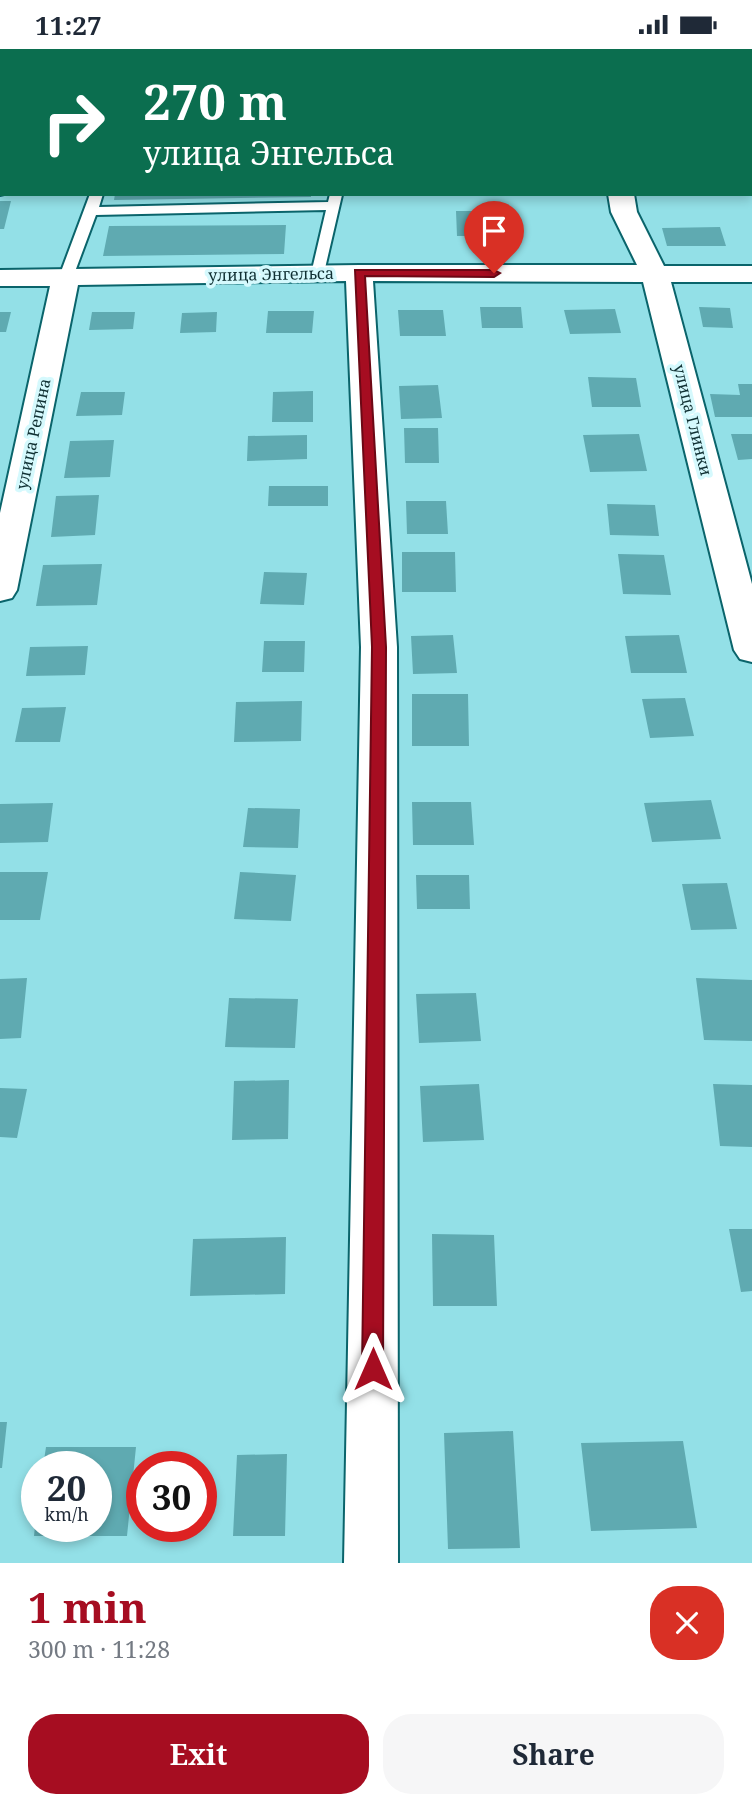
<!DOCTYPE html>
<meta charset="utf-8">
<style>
body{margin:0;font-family:"Noto Serif",serif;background:#f6f6f7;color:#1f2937;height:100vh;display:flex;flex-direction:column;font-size:26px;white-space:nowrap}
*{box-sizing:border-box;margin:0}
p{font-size:23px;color:#747a83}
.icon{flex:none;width:38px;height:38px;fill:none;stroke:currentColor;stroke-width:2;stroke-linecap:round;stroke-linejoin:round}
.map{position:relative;height:1514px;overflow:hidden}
.details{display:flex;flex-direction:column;background:#fff;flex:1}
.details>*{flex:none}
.top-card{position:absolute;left:0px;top:0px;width:752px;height:147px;box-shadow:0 4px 10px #0003;background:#0b6e4f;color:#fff;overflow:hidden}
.speed{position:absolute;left:21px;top:1402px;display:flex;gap:14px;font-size:35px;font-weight:700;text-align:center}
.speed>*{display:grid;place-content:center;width:91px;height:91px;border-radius:50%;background:#fff;box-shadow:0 4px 10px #0003;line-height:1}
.speed small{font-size:18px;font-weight:400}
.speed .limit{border:10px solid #d22;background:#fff;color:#111}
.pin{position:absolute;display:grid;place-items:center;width:60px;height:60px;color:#fff;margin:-72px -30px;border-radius:50% 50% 50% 0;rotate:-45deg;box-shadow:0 0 7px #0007}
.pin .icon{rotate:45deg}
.me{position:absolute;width:77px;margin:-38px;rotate:0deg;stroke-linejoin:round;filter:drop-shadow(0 0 5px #0008)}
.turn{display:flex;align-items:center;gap:24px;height:147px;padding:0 28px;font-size:32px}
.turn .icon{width:91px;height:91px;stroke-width:2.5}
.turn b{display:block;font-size:49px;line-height:60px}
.round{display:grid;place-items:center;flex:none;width:74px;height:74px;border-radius:28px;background:#f6f6f7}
.summary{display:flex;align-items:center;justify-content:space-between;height:119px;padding:0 28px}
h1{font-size:42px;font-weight:700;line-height:52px;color:#a60d21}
.button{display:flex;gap:14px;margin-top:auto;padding:14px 28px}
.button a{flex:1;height:80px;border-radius:28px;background:#a60d21;color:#fff;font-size:28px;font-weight:700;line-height:80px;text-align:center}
.button a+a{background:#f6f6f7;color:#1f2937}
.status{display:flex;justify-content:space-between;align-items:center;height:49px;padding:0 35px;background:#fff;direction:ltr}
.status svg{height:19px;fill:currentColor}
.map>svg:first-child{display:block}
.building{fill:#5faab1}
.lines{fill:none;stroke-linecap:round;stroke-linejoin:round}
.lane-casing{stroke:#0a646b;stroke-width:4}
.street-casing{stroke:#0a646b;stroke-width:4}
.lane{fill:#fff;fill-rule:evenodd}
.street{fill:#fff;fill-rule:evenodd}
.route{fill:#a60d21;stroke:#6c0815;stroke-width:2}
.labels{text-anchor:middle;stroke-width:7;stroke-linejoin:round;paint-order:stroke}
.far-street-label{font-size:16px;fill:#103033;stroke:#d5f9fd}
</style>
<div class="status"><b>11:27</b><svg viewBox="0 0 49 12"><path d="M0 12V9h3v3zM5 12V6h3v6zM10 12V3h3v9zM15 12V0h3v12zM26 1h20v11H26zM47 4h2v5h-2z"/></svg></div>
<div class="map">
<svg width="752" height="1514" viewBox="0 0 752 1514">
<rect width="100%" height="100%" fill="#93e0e7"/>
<path class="building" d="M115,145h196v3l-197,3z
M0,152h11l-7,28h-4z
M456,162h49l2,25h-50z
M286,176l-2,29 -181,2 6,-30z
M720,178l6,19h-59l-5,-18z
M480,258h41l2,21h-41z
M699,258l31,1 3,20 -30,-1z
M615,260l6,24 -51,1 -6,-24z
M398,261h45l3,26h-46z
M268,262h46l-2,22h-46z
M0,263h11l-5,20h-6z
M92,263h43l-2,17 -44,1z
M217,263l-1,20 -36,1 2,-20z
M588,328l48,1 5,29h-49z
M738,335h14v33h-37l-5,-23 30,1z
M438,336l4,33 -41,1 -2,-33z
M313,342v31h-41l1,-30z
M81,343h44l-3,23 -46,1z
M404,379h34l1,35h-34z
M639,385l8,37 -57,1 -7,-37z
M731,385h21v25l-14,1z
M307,386v24l-60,2 1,-25z
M114,391l-4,37 -46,1 6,-37z
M269,437h59v20h-60z
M99,446l-4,40 -44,2 5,-41z
M406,452h40l2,33h-41z
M607,455l48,1 4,31 -49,-1z
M402,503h53l1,40h-54z
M618,505l46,1 7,40 -48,-1z
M102,515l-5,41 -61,1 7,-41z
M264,523l43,1 -3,32 -44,-1z
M453,586l4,38 -44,1 -2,-38z
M679,586l8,38h-56l-6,-37z
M264,592h41l-1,31h-42z
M88,597l-3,29 -59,1 4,-29z
M412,645h56l1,52h-57z
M685,649l9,38 -44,2 -8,-39z
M302,652l-1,40 -67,1 2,-40z
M66,658l-6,35h-45l7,-34z
M711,751l10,39 -69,3 -8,-39z
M412,753h59l3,43h-61z
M53,754l-5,39 -48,1v-39z
M248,759l52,1 -2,39 -55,-1z
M0,823h48l-8,48h-40z
M240,823l56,3 -5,46 -57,-2z
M416,826h53l1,34h-53z
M727,834l10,46 -46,1 -9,-46z
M27,929l-6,60 -21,1v-60z
M696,929l56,2v61l-48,-1z
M476,944l5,48 -62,2 -3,-49z
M229,949l69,1 -3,49 -70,-1z
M289,1031l-1,59 -56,1 2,-59z
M479,1035l5,56 -61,2 -3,-56z
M713,1035l39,1v62l-32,-1z
M0,1039l27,1 -10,49 -17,-1z
M729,1180h23v62l-11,1z
M432,1185l62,1 3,71h-64z
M286,1188l-1,57 -95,2 3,-57z
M0,1373h7l-5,46h-2z
M513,1382l7,117 -72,1 -4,-116z
M683,1392l14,87 -106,3 -10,-88z
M46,1398h90l-9,89h-93l1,-10h61v-59h-53z
M287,1405l-2,82h-52l4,-81z"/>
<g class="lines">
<g class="lane-casing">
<path id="lane" d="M0,24h2v6h-2z
M0,54h2v8h-2z
M0,97h2v8h-2z
M0,138l2,7h2l-4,1z
M90,145h13l-4,13 229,-5 2,-8 12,1 -19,82h-10l-2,-3 15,-64 -230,5 -23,62 -2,3h-10l-2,-3z"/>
</g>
<g class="street-casing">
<path id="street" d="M725,0h27v7l-1,-5z
M608,145h26l3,18 27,54h88v16h-81l81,302v78l-12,-3 -6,-9 -91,-368 -270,-1 24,366 1,916h-54l17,-916 -15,-366 -268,4 -61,305 -5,8 -12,3v-88l50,-227h-50v-16l359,-5h278l-26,-53z"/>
</g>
<use href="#lane" class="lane"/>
<use href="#street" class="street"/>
</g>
<path class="route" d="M355,221h139l6,3 -6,4 -129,-1 21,371 -3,722 -3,7 -7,3 -8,-3 -3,-7 10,-722z"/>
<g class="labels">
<g class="far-street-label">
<text transform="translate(271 225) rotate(-1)" y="6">улица Энгельса</text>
<text transform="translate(693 371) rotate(76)" y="6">улица Глинки</text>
<text transform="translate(33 385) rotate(-78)" y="6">улица Репина</text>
</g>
</g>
</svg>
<div class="speed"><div>20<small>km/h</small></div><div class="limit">30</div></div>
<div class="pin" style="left:494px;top:224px;background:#d93025"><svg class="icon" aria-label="arrive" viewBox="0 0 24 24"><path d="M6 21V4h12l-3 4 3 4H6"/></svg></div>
<svg class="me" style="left:373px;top:1320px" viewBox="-20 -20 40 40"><path d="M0-17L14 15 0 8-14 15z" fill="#a60d21" stroke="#fff" stroke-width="4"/></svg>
<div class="top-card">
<div class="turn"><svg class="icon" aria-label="right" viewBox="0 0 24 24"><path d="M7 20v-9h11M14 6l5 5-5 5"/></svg><div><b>270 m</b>улица Энгельса</div></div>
</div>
</div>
<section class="details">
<div class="summary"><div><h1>1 min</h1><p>300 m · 11:28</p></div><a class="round" style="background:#d93025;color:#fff"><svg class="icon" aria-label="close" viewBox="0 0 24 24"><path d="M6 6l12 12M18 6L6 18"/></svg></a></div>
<div class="button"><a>Exit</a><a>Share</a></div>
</section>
